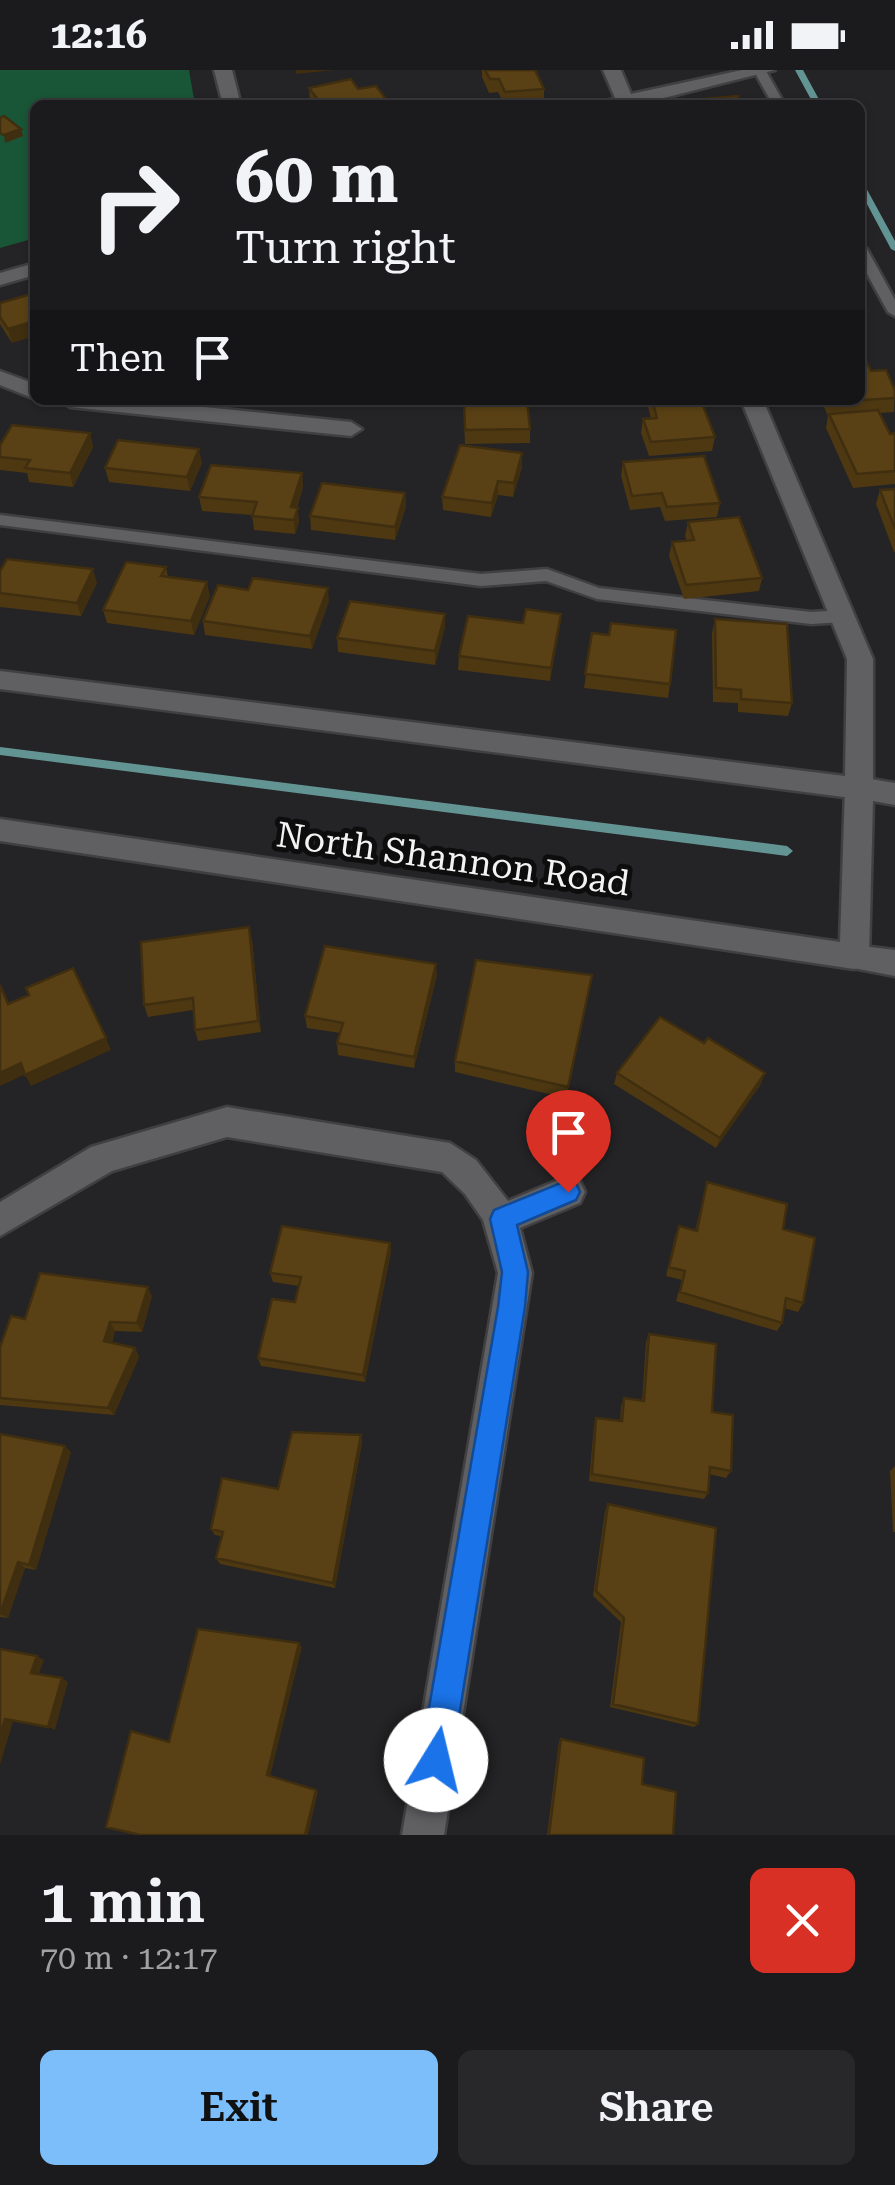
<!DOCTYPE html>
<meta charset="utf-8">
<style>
body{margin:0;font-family:"Roboto Serif",serif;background:#282729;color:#f1f3f6;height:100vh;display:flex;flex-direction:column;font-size:38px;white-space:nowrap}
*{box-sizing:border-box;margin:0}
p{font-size:32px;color:#a0a1a3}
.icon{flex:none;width:55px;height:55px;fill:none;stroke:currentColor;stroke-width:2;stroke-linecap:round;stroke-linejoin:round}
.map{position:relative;height:1765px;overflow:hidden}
.side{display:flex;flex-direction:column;background:#1b1a1c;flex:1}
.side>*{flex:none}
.guide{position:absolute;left:30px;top:30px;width:835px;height:305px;border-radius:15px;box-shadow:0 2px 8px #0004,0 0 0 2px #39383b;background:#1b1a1c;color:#f1f3f6;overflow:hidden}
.pin{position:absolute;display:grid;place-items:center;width:85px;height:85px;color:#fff;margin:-102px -42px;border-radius:50% 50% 50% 0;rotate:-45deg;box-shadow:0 0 10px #0007}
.pin .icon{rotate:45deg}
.me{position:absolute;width:110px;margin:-55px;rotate:9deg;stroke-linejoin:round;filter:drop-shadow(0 0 8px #0008)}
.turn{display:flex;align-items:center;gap:35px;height:210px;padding:0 40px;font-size:45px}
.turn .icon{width:130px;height:130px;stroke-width:2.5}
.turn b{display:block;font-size:70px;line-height:85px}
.then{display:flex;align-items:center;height:95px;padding:0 40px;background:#0003;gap:20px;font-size:38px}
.round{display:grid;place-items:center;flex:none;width:105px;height:105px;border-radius:15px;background:#282729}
.summary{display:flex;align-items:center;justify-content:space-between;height:170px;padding:0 40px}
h1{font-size:60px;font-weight:600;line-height:75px}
.primary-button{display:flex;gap:20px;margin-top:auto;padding:20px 40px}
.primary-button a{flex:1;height:115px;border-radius:15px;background:#7cbef9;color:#111;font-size:40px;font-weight:600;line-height:115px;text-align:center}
.primary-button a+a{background:#282729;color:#f1f3f6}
.status{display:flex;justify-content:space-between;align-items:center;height:70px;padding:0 50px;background:#1b1a1c;direction:ltr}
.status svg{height:28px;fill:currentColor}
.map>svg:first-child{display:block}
.green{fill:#195537}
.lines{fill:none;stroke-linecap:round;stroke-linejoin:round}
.stream{fill:#639494;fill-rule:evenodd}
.service-casing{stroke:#403f41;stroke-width:5}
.minor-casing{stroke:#403f41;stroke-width:5}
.tertiary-casing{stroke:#403f41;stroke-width:5}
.service{fill:#605f62;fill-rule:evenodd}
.minor{fill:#605f62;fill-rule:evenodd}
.tertiary{fill:#605f62;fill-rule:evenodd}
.wall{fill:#4d3812}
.shaded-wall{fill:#3f2e0f}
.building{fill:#5a4115;stroke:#3f2e0f;stroke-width:2.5}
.route{fill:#1a73e8;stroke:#114b97;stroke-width:2.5}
.labels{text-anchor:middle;stroke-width:10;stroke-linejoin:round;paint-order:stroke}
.street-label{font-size:35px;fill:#f3f3f4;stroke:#0d0d0e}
</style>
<div class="status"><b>12:16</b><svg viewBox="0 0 49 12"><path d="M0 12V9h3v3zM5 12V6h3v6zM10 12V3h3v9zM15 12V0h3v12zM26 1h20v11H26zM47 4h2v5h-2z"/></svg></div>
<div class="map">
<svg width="895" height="1765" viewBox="0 0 895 1765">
<rect width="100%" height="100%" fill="#242325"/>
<path class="green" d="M0,0h189l6,35h-160v133l-35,10z"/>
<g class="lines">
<path class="stream" d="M795,0h8l19,35h-8z
M860,112l4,2 31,57v10l-4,-2 -31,-58z
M0,677l787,99 6,5 -6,5 -787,-101z"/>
<g class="service-casing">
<path id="service" d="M765,0l1,1 19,34h-12l-19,-34z
M860,175l7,4 28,51v16l-7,-4 -28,-51z
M0,445l481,59 66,-5 52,19 212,24 32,-2 8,6 -8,6 -32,2 -214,-25 -51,-18 -65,5 -481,-61z"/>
</g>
<g class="minor-casing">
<path id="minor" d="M214,0h18l9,35h-18z
M603,0h18l10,24 111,-24h33l-139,35h-40l19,-7z
M35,193v12l-35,10v-12z
M0,301l35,13v15l-35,-14z
M59,330h76l216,22 11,7 -11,7 -281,-29z
M741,330h22l110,259v129l-4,7 -10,4 -859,-110v-18l845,105 2,-117z
M854,875l41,5v26l-52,-10 -4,-9 4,-9z
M227,1037l223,36 26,17 32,41 60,-25 12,5 5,11 -5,11 -60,25 12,45 -88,562h-42l96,-562 -15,-53 -18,-26 -23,-22 -215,-35 -115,34 -112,65v-34l91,-55z"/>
</g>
<g class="tertiary-casing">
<path id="tertiary" d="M859,707l36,6v22l-22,-4 -4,156 -4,9 -11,3 -854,-128v-22l840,123 5,-154 4,-7z"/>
</g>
<use href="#service" class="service"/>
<use href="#minor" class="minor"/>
<use href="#tertiary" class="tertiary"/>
</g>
<path class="wall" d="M482,0h53l9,19v13l-40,3 -6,-13 -9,1 -7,-16z
M309,18l49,1 28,16h-73l-3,-4z
M35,223l-23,50 -12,-19v-21z
M871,301l24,19 -1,22 -14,1 10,21 5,-1v51l-42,4 -27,-60 2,-12 -7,-16h39z
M463,330h64l3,29v14l-65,1z
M646,330h55l14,37 -3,14 -63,5 -8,-23 2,-14 8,-1z
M90,363l3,14 -20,40 -44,-5 -2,-9 -27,-3v-25z
M623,392l97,41 -3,14 -52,4 -5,-14 -30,3 -9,-34z
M202,393l-12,28 -81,-9 -4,-14z
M522,397l-9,30 -15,-2 -7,22 -48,-7 -1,-13z
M302,403l1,14 -6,21 2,14 -4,12 -41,-4 -2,-15 -50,-4 -3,-14z
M895,419v63h-1l-18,-48 4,-14z
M405,423l1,14 -11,33 -84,-10 -1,-14z
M688,452l74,56 -3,13 -75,8 -15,-43 3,-14 15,-1 -2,-5z
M166,497l2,10 42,19 -16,39 -87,-12 -4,-13z
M0,501l97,12 -16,33 -81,-9z
M329,531l-17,48 -107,-14 -2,-14z
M561,544l-11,67 -92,-11 1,-14 64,-33z
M715,549l77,84 -4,13 -50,-4v-9l-25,-1 -1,-69z
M445,557l-10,38 -97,-13 -1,-14z
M592,563l78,51 -2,14 -84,-10z
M252,869l9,93 -63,9 -3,-11 -2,-20 -45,7 -4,-12z
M437,905l-23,93 -76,-13 -1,-12 3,-10 -33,-5 -2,-12z
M592,905l-26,123 -111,-26v-11z
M617,1003l144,11 -45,64 -102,-64z
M707,1112l76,47 20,74 -5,9 -14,-4 -2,15 -5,8 -101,-30 6,-21 -16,-4 9,-40 4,-10 16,5z
M390,1173l1,9 -26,130 -104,-16 -3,-8 37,-56 4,-16 -26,-4 -3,-9z
M152,1226l-10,36 -27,-1 -3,12 23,5 4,9 -25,58 -114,-10v-58l25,-28z
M649,1264l63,78 19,59 -5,7 -17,-4 -1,19 -4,6 -115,-18 5,-56 2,-7 24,3 1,-15 3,-8 18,3 4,-59z
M0,1364l71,18 -35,118 -11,-2 -17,50 -8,-1z
M361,1365l1,8 -27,145 -115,-24 -4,-6 5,-22 -6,-1 -4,-6 67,-40z
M895,1396v66h-2l-3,-61z
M608,1434l90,220 -4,3 -84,-20 11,-85 -28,-26 12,-85z
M561,1669l81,45 31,51h-126l12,-94z"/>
<path class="shaded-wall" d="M296,0h39l-39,4z
M386,29v6h-11v-4z
M21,59l2,7 -18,7 -1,-8z
M35,251v15l-23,7 -4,-14z
M90,363l3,14 -20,40 -3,-14z
M199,379l3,14 -12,28 -3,-14z
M522,383v14l-9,30 1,-14z
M302,403l1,14 -11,34 -1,-14z
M498,411v14l-7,22 1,-14z
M405,423l1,14 -11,33v-13z
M298,438l1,14 -4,12 -1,-14z
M93,499l4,14 -16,33 -4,-13z
M207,512l3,14 -16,39 -3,-14z
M328,518l1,13 -17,48 -2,-13z
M445,544v13l-10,38v-14z
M561,544l-1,13 -10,54 1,-13z
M249,857l3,12 9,93 -3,-11z
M436,894l1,11 -23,93v-11z
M106,968l5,12 -80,36 -6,-11z
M21,993l5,11 -26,12v-13z
M765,1003l-4,11 -45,64 4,-10z
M390,1173l1,9 -26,130 -2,-7z
M148,1217l4,9 -10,36 -5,-9z
M110,1252l5,9 -5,18 -6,-8z
M135,1278l4,9 -25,58 -6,-7z
M361,1365l1,8 -27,145 -2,-5z
M65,1376l6,6 -35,118 -7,-5z
M18,1492l7,6 -17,50 -8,-4z
M299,1573l3,4 -32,130 -3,-2z
M37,1586l7,4 -6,17 -7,-4z
M62,1608l6,4 -13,48 -7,-3z
M5,1649l8,3 -13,43v-30z
M316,1720l2,2 -10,43h-3z"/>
<path class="building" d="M485,0h50l9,19 -39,3 -6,-13h-9z
M351,9l7,10 18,-3 10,13 -11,2 3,4h-56l-13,-17z
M738,26l4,9h-37l-3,-6z
M4,46l17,13 -17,6 -4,-2v-15z
M35,223v28l-27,8 -8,-12v-14z
M860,280h1l10,21 15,-1 9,20v8l-63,4 -1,-2h29z
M464,330h63l3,29 -65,1z
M652,330h49l14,37 -64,5 -8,-23 14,-1z
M878,340l12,24 5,-1v38l-38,3 -28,-60z
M12,355l78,8 -20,40 -45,-5 5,-8 -30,-3v-12z
M118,370l81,9 -12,28 -82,-9z
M460,375l62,8 -8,30 -16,-2 -6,22 -50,-6z
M704,386l16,47 -53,4 -5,-14 -30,3 -9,-34z
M211,395l91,8 -11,34 7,1 -4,12 -42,-4 5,-14 -58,-5z
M322,413l83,10 -10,34 -85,-11z
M895,419v40l-15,-39z
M739,447l23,61 -76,7 -14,-43 22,-2 -6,-18z
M7,489l86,10 -16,34 -77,-10v-22z
M126,492l40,5 -5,9 46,6 -16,39 -88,-11z
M253,508l75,10 -18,48 -107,-15 15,-36 30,5z
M350,531l95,13 -10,37 -98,-13z
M526,539l35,5 -10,54 -92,-12 9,-40 55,7z
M715,549l72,5 5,79 -51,-4v-9l-25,-2z
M611,553l65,7 -6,54 -85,-10 7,-41 17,2z
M249,857l9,94 -63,9 -2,-32 -49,7 -3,-63z
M325,876l111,18 -22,93 -77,-14 6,-20 -38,-7z
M476,890l116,15 -24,112 -113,-26z
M73,898l33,70 -81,37 -4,-12 -21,10v-88l8,19 21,-9 -3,-7z
M660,947l44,26 4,-5 57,35 -45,65 -103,-65z
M707,1112l80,22 -4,25 32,9 -12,65 -17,-5 -4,25 -102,-31 5,-21 -16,-4 10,-41 18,5z
M282,1156l108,17 -27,132 -105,-17 14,-59 23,3 6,-25 -31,-4z
M40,1203l108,14 -11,36 -27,-1 -6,19 31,7 -27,60 -108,-10v-51l11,-31 14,3z
M649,1264l67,10 -4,68 21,3 -2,56 -21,-4 -2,26 -116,-19 4,-56 26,3 2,-23 20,3z
M292,1362l69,3 -28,148 -117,-25 7,-26 -12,-3 11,-51 56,11z
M0,1364l65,12 -36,119 -11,-3 -18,52z
M608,1434l108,24 -18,196 -85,-20 11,-86 -28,-27z
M198,1559l101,14 -32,132 49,15 -11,45h-165l-34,-8 25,-96 38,11z
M0,1579l37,7 -6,17 31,5 -14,49 -43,-8 -5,16z
M561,1669l83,19 -2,26 34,8 -3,43h-124z"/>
<path class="route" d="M568,1110l8,3 4,9 -4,8 -59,25 11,47 -3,35 -73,453 -5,11 -11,4 -11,-4 -5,-11 78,-453 4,-35 -12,-53 4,-9z"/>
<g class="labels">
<g class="street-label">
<text transform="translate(453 789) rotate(8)" y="12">North Shannon Road</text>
</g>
</g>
</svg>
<div class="pin" style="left:568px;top:1122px;background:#d93025"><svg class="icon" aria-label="arrive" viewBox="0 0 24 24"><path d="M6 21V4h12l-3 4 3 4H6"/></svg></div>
<svg class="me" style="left:436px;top:1690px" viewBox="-20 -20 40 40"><circle r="19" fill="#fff"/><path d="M0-13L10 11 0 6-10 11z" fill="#1a73e8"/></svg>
<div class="guide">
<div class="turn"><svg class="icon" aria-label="right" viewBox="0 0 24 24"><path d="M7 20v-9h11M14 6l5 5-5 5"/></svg><div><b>60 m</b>Turn right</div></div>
<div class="then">Then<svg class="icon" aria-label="arrive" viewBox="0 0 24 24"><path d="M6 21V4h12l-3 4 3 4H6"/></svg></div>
</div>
</div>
<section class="side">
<div class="summary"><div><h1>1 min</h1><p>70 m · 12:17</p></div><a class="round" style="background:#d93025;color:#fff"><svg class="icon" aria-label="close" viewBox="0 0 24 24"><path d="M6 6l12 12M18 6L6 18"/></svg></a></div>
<div class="primary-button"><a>Exit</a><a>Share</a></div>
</section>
